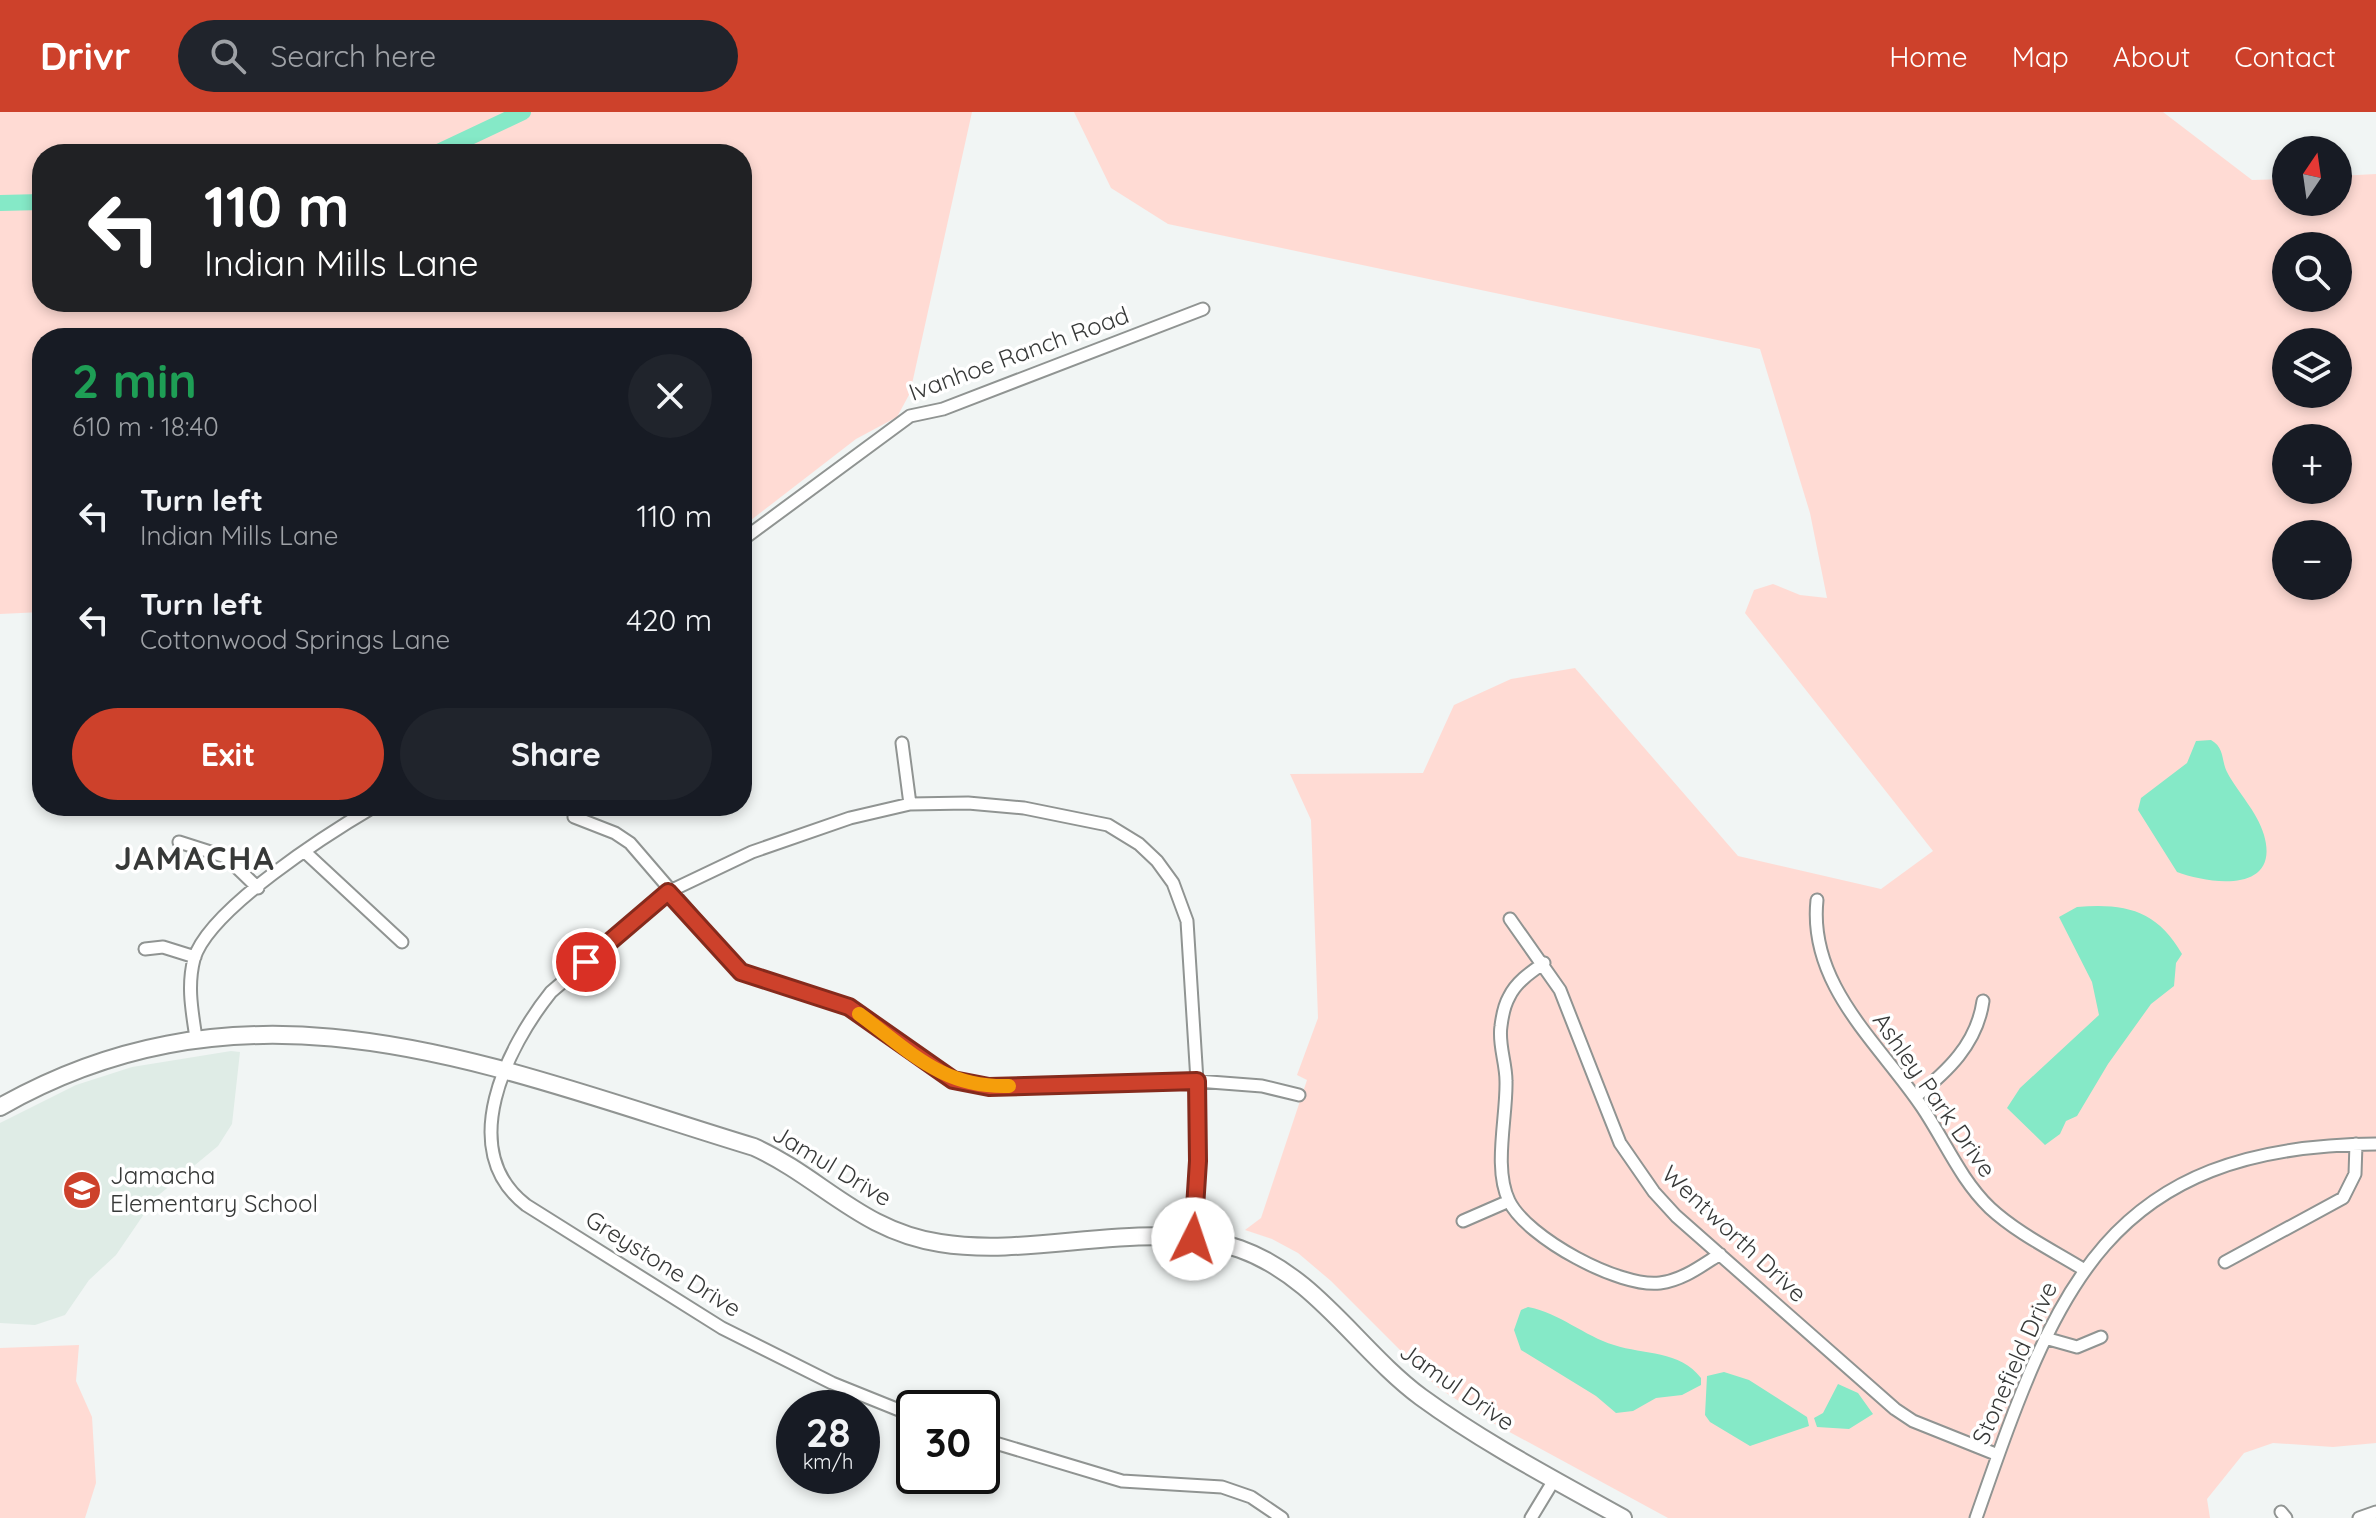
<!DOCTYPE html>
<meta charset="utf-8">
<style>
body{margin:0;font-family:Quicksand,sans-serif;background:#20242c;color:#f1f3f6;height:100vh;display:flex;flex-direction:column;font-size:30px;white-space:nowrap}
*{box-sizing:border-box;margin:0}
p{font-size:26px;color:#9ea1a6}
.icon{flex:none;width:44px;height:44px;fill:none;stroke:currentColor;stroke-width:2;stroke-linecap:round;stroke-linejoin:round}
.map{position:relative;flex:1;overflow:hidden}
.panel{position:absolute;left:32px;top:216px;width:720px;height:488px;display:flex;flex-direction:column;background:#171b24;border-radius:32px;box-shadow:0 4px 12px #0003}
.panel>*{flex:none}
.guide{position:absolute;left:32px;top:32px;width:720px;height:168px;border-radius:32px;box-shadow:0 4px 12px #0003;background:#202124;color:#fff;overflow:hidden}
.needle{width:52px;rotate:13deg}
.controls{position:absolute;left:2272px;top:24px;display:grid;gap:16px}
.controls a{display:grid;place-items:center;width:80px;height:80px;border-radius:50%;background:#171b24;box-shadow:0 4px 12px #0003;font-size:40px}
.speed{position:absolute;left:776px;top:1278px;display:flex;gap:16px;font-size:40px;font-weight:700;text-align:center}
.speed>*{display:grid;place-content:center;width:104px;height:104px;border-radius:50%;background:#171b24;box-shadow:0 4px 12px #0003;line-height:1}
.speed small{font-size:20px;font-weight:400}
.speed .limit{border:4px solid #111;border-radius:12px;background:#fff;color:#111}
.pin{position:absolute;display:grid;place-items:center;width:68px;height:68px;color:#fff;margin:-34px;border:4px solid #fff;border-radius:50%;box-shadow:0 2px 8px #0007}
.me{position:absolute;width:88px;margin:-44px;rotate:4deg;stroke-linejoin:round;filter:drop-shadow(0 0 6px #0008)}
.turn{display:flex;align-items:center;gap:28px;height:168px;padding:0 40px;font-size:36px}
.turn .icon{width:104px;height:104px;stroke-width:2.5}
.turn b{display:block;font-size:56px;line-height:68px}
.round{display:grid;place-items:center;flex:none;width:84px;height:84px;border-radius:42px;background:#20242c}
.summary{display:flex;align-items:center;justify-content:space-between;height:136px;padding:0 40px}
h1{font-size:48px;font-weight:700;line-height:60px;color:#1e9e55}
.primary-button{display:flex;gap:16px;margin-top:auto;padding:16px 40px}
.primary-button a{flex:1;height:92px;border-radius:48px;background:#cd412b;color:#fff;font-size:32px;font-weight:700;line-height:92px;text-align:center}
.primary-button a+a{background:#20242c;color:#f1f3f6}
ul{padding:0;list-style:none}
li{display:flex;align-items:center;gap:24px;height:104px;padding:0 40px}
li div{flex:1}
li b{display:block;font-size:30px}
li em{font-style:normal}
header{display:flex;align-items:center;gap:48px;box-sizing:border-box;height:112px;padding:0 40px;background:#cd412b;color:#fff}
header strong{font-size:38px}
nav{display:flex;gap:44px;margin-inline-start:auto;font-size:28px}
.search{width:560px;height:72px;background:#20242c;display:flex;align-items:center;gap:20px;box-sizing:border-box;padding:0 28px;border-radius:44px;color:#9ea1a6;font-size:30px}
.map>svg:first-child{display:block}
.built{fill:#dfece6}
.green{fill:#ffdbd4;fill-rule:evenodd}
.water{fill:#85e9c7}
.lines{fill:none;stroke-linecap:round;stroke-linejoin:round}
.river{stroke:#85e9c7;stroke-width:16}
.street-casing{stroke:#909492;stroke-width:15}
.secondary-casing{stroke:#909492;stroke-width:20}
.street{stroke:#fff;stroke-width:11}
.secondary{stroke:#fff;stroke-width:16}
.route-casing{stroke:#852a1c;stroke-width:20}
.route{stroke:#cd412b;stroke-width:14}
.slow{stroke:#f59e0b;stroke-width:14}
.labels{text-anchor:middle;stroke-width:7;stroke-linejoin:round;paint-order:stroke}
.street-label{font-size:24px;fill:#373938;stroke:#fff}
.poi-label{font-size:24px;fill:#373938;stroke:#fff;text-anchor:start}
.district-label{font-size:32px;font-weight:bold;letter-spacing:2px;fill:#373938;stroke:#fff}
</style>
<header>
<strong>Drivr</strong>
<div class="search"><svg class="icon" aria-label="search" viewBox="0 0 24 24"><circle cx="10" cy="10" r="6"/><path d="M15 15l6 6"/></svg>Search here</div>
<nav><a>Home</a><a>Map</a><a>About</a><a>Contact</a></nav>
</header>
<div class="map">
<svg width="2376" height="1406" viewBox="0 0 2376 1406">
<rect width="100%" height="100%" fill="#f1f5f4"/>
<path class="built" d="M231,939l9,1 -8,72 -14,22 -63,52 -39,57 -27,25 -24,35 -30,10 -35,-2v-200l76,-38 56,-18z"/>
<path class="green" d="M0,0h972l-62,281 -13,24 -41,22 -114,88v-189h-700v274l-42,2zM742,42v148h-700v-148z
M1074,0h1089l89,68 34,-1v23h52v-26l38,-2v1269l-43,4 -60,-4 -29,10 -37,46 3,19h-542l-175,-95 -56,-36 -106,-106 -33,-28 -26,-14 -27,-9 16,-12 46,-138 -10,-5 21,-57 -7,-198 -21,-46 133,-1 31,-68 57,-26 64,-11 163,188 143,33 52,-38 -188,-238 9,-23 19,-6 27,11 27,3 -17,-85 -50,-164 -592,-125 -57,-36zM2286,134h52v52h-52zM2286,230h52v52h-52zM2286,326h52v52h-52zM2286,422h52v52h-52z
M79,1233l-3,36 16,36 4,66 -11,35h-85v-170z"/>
<path class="water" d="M2211,628c14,8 10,20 16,32 11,21 30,39 37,63 17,59 -55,49 -87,37l-39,-62 3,-12 46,-35 9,-22z
M2077,795c48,-4 80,3 105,47l-6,9 -2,23 -23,18 -43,60 -31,52 -11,5 -6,13 -15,11 -38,-37 13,-20 79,-73 -7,-33 -33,-65z
M1528,1195c32,6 56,29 86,38 30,10 66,5 87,33v7l-19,10 -26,3 -23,13 -17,2 -20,-17 -75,-46 -7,-20 7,-20z
M1724,1260l25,8 58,37 2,9 -59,20 -40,-24 -5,-7 2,-39z
M1838,1272l20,9 15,21 -24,15 -32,-2 -3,-9 9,-5z"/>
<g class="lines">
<path class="river" d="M434,42l89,-42
M0,91l42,-1"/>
<g class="street-casing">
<path id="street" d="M742,428l168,-124 33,-7 260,-100
M902,631l8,61
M574,705l41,16 15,10 111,129 108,35 104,73 36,7 208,-6 65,5 37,9
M179,730l47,15 32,31
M305,740l97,90
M1817,788c-9,85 62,143 105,207 23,34 38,72 68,101 27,25 62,42 93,61
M1510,807l50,71 60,153 34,49 22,24 219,193 18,12 85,34
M145,837l18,-2 32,10
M1544,851c-13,9 -28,19 -35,34 -4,7 -7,21 -8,29 -3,18 5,36 5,55 1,36 -13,87 3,120 18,37 111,87 151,82 23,-3 41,-17 60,-29
M196,926c-4,-27 -9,-52 -2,-79 15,-50 135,-126 181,-153
M1915,985c32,-25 62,-53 68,-96
M1463,1109l46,-20
M2225,1150l118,-64 12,-24 1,-30
M2045,1226l32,9 24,-10
M914,1304l-82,-33 -110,-55 -196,-123c-71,-55 -19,-158 25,-213l117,-100 84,-40 98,-34 60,-14 58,-1 56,5 84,17 31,19 18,17 16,22 14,38 10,160 1,80 -5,78
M982,1327l140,42 100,6 29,10 31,21
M2281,1400l5,6
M1531,1406l23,-38
M1976,1406c79,-226 127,-372 400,-374
M2359,1406l17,-6"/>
</g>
<g class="secondary-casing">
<path id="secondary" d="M0,995c257,-146 497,-38 754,40 68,31 107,84 186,96 98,16 204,-27 300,6 76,27 118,101 181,148 63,46 134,83 202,121"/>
</g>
<use href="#street" class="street"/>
<use href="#secondary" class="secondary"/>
</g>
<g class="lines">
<g class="route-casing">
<path id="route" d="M586,850l82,-70 73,80 108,35 104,73 36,7 208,-6 1,80 -5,78"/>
</g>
<use href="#route" class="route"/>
<path class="slow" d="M859,902c52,38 83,74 150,72"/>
</g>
<defs>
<g id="school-disc" transform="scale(2)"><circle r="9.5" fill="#cd412b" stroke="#fff"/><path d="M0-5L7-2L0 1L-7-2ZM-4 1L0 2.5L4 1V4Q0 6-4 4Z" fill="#fff"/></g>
</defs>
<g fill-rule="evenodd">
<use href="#school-disc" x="82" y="1078"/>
</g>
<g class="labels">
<g class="street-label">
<text transform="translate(1019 242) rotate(-20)" y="8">Ivanhoe Ranch Road</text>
<text transform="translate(1934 983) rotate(55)" y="8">Ashley Park Drive</text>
<text transform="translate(832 1054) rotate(31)" y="8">Jamul Drive</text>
<text transform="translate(1734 1122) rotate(43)" y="8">Wentworth Drive</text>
<text transform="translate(663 1152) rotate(32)" y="8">Greystone Drive</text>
<text transform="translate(2015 1251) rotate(-66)" y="8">Stonefield Drive</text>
<text transform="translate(1457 1275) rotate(35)" y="8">Jamul Drive</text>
</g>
<g class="poi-label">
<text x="110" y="1072">Jamacha<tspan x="110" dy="28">Elementary School</tspan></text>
</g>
<g class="district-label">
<text x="195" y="758">JAMACHA</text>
</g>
</g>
</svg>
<div class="controls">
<a><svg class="needle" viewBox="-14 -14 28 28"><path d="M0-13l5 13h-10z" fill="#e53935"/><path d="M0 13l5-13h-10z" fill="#9ea1a6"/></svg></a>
<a><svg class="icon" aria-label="search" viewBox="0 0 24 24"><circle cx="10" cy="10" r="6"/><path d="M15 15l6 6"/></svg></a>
<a><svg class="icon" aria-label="layers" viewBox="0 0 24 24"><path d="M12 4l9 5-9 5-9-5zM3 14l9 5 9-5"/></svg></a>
<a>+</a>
<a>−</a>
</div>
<div class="speed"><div>28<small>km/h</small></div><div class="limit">30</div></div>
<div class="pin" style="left:586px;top:850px;background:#d93025"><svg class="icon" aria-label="arrive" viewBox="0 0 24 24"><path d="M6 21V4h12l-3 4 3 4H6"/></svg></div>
<svg class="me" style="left:1193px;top:1127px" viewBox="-20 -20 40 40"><circle r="19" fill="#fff"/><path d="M0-13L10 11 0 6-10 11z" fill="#cd412b"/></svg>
<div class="guide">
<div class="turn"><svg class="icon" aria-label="left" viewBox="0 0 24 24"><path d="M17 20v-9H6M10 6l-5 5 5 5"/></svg><div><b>110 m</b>Indian Mills Lane</div></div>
</div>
<section class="panel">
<div class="summary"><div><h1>2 min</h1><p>610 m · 18:40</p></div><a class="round"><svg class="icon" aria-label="close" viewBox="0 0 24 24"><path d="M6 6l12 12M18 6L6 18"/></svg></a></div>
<ul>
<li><svg class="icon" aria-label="left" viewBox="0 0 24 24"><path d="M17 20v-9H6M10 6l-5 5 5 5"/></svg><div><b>Turn left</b><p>Indian Mills Lane</p></div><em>110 m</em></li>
<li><svg class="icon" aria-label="left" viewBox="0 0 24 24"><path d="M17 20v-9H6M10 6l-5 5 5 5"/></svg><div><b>Turn left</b><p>Cottonwood Springs Lane</p></div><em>420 m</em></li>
</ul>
<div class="primary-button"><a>Exit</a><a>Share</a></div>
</section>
</div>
